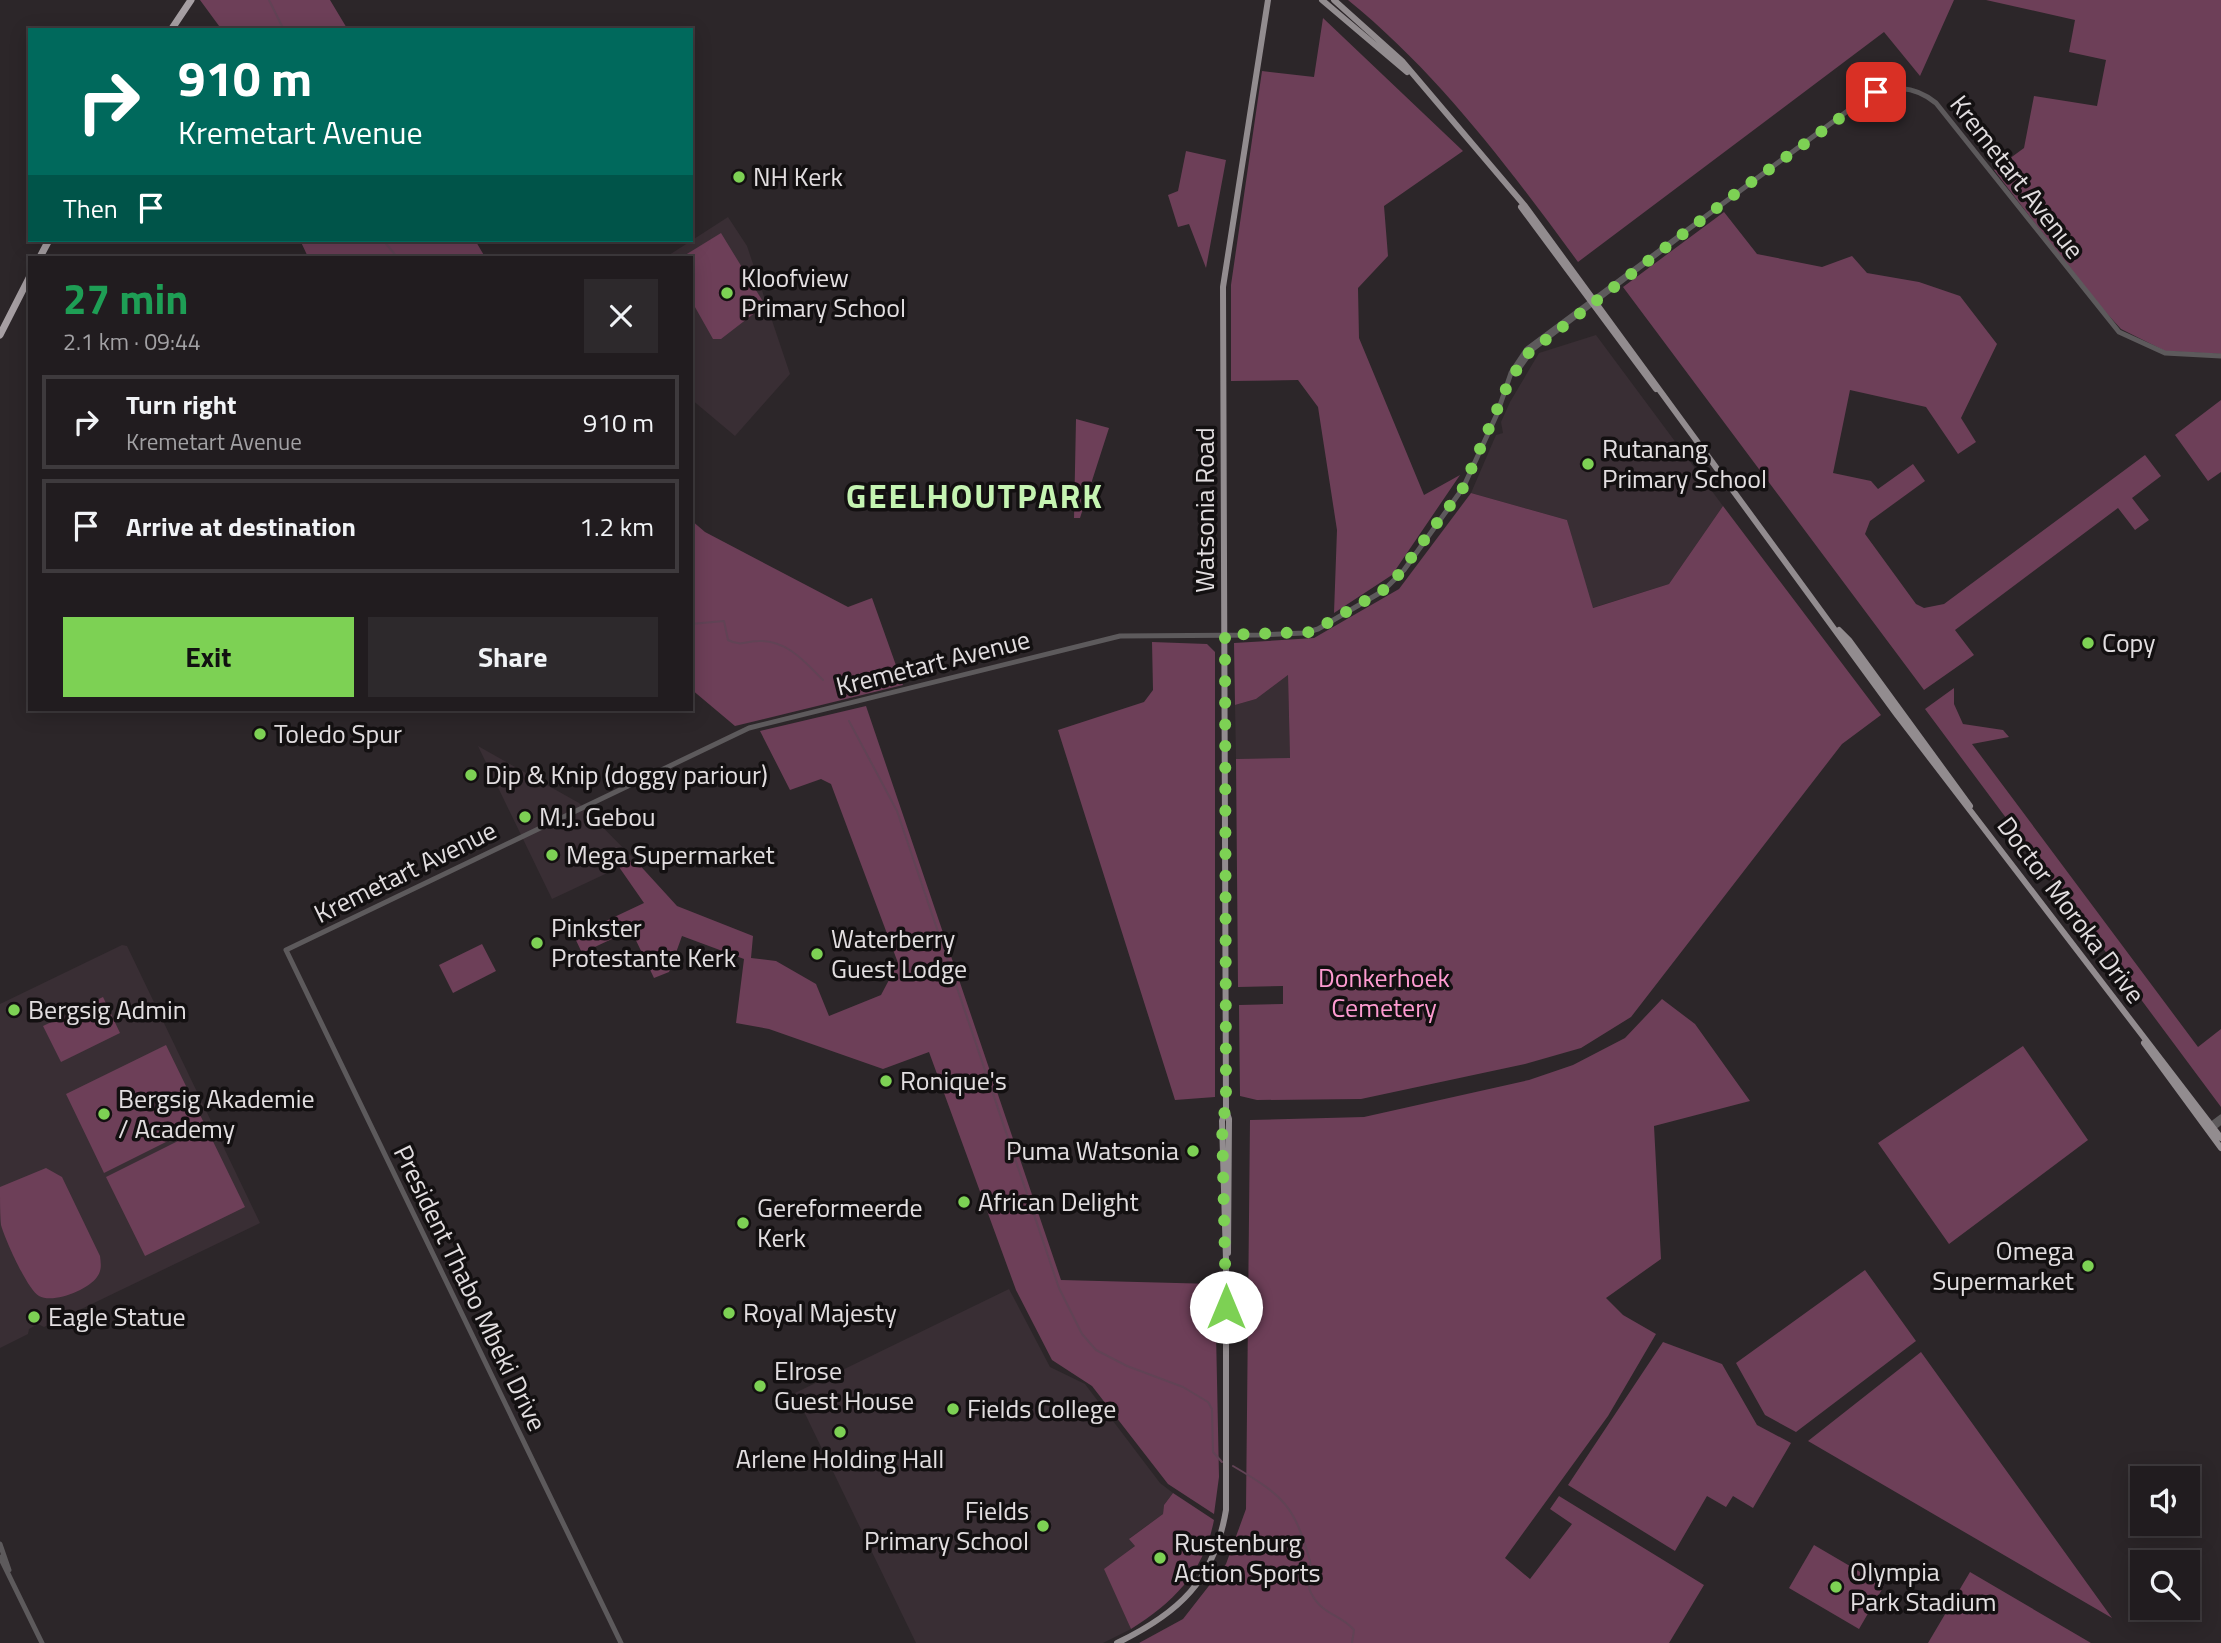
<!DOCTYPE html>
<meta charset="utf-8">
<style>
body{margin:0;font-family:"Titillium Web",sans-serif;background:#2d292c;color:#f1f3f6;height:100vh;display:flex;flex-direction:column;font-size:26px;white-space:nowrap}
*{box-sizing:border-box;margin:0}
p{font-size:23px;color:#a2a1a4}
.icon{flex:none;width:38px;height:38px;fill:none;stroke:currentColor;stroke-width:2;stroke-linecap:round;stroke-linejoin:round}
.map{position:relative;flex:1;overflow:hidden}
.sheet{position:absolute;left:28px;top:256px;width:665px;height:455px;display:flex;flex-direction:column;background:#211c1f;border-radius:0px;box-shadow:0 4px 18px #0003,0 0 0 2px #3e3a3d}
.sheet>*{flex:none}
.banner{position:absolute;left:28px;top:28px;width:665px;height:214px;border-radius:0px;box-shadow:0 4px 18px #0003,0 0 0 2px #3e3a3d;background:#00695c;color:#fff;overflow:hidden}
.fabs{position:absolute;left:2130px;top:1466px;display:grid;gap:14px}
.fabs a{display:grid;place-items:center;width:70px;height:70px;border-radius:0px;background:#211c1f;box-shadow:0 4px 18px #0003,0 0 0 2px #3e3a3d;font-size:35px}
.pin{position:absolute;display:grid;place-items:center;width:60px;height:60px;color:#fff;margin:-30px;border-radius:14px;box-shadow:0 4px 10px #0006}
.me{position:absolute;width:77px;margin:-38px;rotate:0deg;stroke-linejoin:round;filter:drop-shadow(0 0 5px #0008)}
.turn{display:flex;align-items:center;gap:24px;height:147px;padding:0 35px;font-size:32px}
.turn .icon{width:91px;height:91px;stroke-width:2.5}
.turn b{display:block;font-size:49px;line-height:60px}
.then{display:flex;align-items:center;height:66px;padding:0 35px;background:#0003;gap:14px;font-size:26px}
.round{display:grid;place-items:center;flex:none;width:74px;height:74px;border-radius:0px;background:#2d292c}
.summary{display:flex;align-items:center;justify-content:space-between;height:119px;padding:0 35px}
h1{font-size:42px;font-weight:700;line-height:52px;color:#1e9e55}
.button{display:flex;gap:14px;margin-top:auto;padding:14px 35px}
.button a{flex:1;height:80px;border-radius:0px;background:#7dd154;color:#111;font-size:28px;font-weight:700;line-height:80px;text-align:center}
.button a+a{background:#2d292c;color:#f1f3f6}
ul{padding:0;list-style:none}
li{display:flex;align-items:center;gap:21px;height:94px;margin:0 14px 10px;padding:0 21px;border:4px solid #3e3a3d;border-radius:0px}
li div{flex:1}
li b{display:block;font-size:26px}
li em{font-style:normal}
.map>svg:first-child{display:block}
.built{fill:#392e34}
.green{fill:#6d3f58}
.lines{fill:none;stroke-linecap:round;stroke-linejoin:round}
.stream{stroke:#614355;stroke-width:2}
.minor{stroke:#5d5a5c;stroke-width:5}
.major{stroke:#928c8f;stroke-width:6}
.highway{stroke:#a69fa3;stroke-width:7}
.route{stroke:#7dd154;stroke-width:12;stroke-dasharray:0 21.6}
.poi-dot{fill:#7dd154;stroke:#131011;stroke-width:2.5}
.labels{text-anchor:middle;stroke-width:7;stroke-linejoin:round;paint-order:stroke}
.poi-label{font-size:26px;fill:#e2dee0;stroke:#131011;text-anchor:start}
.street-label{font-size:26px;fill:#e2dee0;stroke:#131011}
.park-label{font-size:26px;fill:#fe9bd1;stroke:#131011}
.district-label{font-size:33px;font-weight:bold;letter-spacing:2px;fill:#c5f4b2;stroke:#131011}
</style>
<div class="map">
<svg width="2221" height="1643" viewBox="0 0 2221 1643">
<rect width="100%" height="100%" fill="#2c2629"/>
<path class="built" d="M728,217l19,29 43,128 -55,62 -44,-37v-142h-25z
M1596,335l127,171 -54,78 -77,24 -25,-88 -96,-27 25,-58 7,-2 -2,-11 9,-20 29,-49z
M1288,675l2,83 -54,1 -1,-54 21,-6z
M478,746l101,57 56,57 -83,39z
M122,945l5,1 133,277 -216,104 -6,-3 -9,5 -1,5 -28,14v-344z
M1009,1289l41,78 35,17 75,99 13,10 -9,12 -1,9 -33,24 6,7 -31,24 26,60 -28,14h-187l-121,-250z"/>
<path class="green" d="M200,0h130l18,30h-126z
M1348,0h606l-34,76 -36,-44 -306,230c-69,-94 -139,-188 -230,-262z
M1986,0h235v354l-56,-3 -44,-22 -31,-34 -96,-125 30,-22 10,-52 63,10 9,-46 -37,-8 6,-32z
M1323,18l140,133 -79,55 4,50 -30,32 1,50 65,157 36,-20 -68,100 -58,38 3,-83 -19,-123 -20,-27 -67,1v-96l31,-214 52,6z
M1186,151l40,9 -20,108 -17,-44 -11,3 -10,-32 10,-4z
M1724,212l33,42 65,13 30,-11 15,17 52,9 41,14 37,48 -36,74 15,24 -18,12 -32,-47 -76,-17 -17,83 38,8 7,8 35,-25 12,17 -55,40 -5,13 51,70 8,4 20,-4 201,-149 16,21 -29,22 17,22 -14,10 -17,-22 -163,122 19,25 -50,35 -301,-403z
M721,233l44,72 -44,34h-8l-22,-39v-43h-9z
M300,240h175l10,17h-177z
M2221,400v72l-13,9 -33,-46z
M1076,419l33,9 -29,90h-6z
M1471,493l96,27 26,88 76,-24 54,-78 158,209 -39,29 -211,273 -50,31 -56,16 -164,35 -104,1 -17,-4 -1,-91 44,-1v-18l-45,1 -2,-228 54,-1 -2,-83 -32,24 -21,6 -1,-62 80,-5 85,-49z
M691,520l14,12 143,75 24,-9 31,87 -168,41 -44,-37z
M1152,642l55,2 8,8v445l-40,3 -117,-370 86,-28 9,-12z
M1954,688v16l9,20 40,6 6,7 -37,7 226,303 23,-18v78l-296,-398z
M866,706l195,574 154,4 4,193 -5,37 -46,-30 -76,-98 -40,-26 -36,-70 -87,-238 -46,17 -114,-40 -33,-6 8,-64 -62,-23 -13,36 -15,6 -23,-48 -49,23 -8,-17 70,-33 -25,-36 16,-7 42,46 76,30 -2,22 25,3 40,23 13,32 52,-21 17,-32 -67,-179 -10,-5 -31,11 -30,-59z
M482,944l14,27 -43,22 -14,-28z
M103,997l17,36 -59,29 -18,-36z
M1662,999l33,25 55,77 -96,25 7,133 -55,39 17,17 33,19 -48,82 -103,142 25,21 42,-55 -22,-15 9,-13 145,89 -35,58h-530l44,-24 43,-55 20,-55 4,-389 114,-3 165,-37 44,-15 52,-27z
M166,1045l38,78 -100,50 -38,-79z
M2023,1046l65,94 -139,104 -71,-101z
M206,1127l39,80 -100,49 -39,-79z
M46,1168l16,9 38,79c1,8 2,14 -3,21 -9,13 -44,27 -58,19 -12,-7 -34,-57 -38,-71 -1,-11 -1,-26 -1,-38z
M1865,1270l51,71 -120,91 -31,-17 -29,-52z
M1663,1342l59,22 35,61 34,18 -38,65 -20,-12 -7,11 -19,-11 -32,55 -107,-66z
M1921,1352l191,266 -304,-177z
M1173,1493l41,27c-10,52 -40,82 -83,109l-27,-60 31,-23 -6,-7 34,-25 1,-9z
M1814,1545l70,41 -25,43 -70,-41z
M1970,1572l121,71h1h-164z"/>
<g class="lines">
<path class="stream" d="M269,0l15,30
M383,240l14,17
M691,624l33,-3 4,19c13,7 18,1 31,1 28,-1 46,21 64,39
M849,721l48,90 162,477 23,46 14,16 31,16 56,21 25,15 4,7 1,43 9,10
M1233,1466c51,30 61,39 77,95 3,12 -5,20 1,32 12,23 28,20 43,37l-2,13"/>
<path class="minor" d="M1515,374l18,-25 145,-111
M2209,1126l12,-9
M2211,1130l10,-8
M0,1544l9,26
M0,1557l42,86
M621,1643l-335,-693 463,-222 371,-92 140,-1 44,-2 14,-4 65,-38 21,-21 59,-82 34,-74 14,-41 16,-24 338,-251c24,-14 49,-13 71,5l183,229 46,21 56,3"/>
<path class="major" d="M1322,0l85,72
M1334,0l68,61 123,145 372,509 324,423
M1521,207l135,182
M1839,630l10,10 121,166
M2144,1043l77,105
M1226,1110l3,9 -1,134
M1117,1643c62,-30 97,-62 109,-133v-250l-4,-139 4,-13 -3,-821 45,-287"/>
<path class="highway" d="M171,30l20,-30
M40,257l9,-17
M0,335l30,-59"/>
</g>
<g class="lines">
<path class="route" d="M1226,1307l-4,-186 4,-13 -1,-473 87,-3 78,-46 73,-98 46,-106 17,-27 209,-161 141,-102"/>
</g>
<g class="poi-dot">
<circle cx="739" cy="177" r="7"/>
<circle cx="727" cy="293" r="7"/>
<circle cx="1588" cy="464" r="7"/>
<circle cx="2088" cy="643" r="7"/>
<circle cx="260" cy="734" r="7"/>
<circle cx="471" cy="775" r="7"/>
<circle cx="525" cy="817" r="7"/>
<circle cx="552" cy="855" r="7"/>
<circle cx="537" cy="943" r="7"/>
<circle cx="817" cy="954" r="7"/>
<circle cx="14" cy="1010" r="7"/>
<circle cx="886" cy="1081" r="7"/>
<circle cx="104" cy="1114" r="7"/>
<circle cx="1193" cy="1151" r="7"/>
<circle cx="964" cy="1202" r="7"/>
<circle cx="743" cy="1223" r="7"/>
<circle cx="2088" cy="1266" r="7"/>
<circle cx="729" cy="1313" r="7"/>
<circle cx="34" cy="1317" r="7"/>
<circle cx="760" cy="1386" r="7"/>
<circle cx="953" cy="1409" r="7"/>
<circle cx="840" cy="1432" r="7"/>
<circle cx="1043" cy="1526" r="7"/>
<circle cx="1160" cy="1558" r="7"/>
<circle cx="1836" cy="1587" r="7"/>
</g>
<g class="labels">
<g class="poi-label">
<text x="753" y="186">NH Kerk</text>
<text x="741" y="287">Kloofview<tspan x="741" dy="30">Primary School</tspan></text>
<text x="1602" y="458">Rutanang<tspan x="1602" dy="30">Primary School</tspan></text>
<text x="2102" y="652">Copy</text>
<text x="274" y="743">Toledo Spur</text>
<text x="485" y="784">Dip &amp; Knip (doggy pariour)</text>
<text x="539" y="826">M.J. Gebou</text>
<text x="566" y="864">Mega Supermarket</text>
<text x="551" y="937">Pinkster<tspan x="551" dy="30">Protestante Kerk</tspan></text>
<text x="831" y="948">Waterberry<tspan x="831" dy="30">Guest Lodge</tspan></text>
<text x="28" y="1019">Bergsig Admin</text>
<text x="900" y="1090">Ronique's</text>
<text x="118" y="1108">Bergsig Akademie<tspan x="118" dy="30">/ Academy</tspan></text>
<text x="1179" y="1160" text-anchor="end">Puma Watsonia</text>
<text x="978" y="1211">African Delight</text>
<text x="757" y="1217">Gereformeerde<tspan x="757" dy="30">Kerk</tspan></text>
<text x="2074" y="1260" text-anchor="end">Omega<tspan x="2074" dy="30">Supermarket</tspan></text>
<text x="743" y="1322">Royal Majesty</text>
<text x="48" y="1326">Eagle Statue</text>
<text x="774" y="1380">Elrose<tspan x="774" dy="30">Guest House</tspan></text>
<text x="967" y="1418">Fields College</text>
<text x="840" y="1468" text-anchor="middle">Arlene Holding Hall</text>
<text x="1029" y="1520" text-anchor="end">Fields<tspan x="1029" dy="30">Primary School</tspan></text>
<text x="1174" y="1552">Rustenburg<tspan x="1174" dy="30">Action Sports</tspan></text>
<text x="1850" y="1581">Olympia<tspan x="1850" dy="30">Park Stadium</tspan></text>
</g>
<g class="street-label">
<text transform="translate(2017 177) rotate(52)" y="9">Kremetart Avenue</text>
<text transform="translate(1205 510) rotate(-90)" y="9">Watsonia Road</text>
<text transform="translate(933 663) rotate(-14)" y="9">Kremetart Avenue</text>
<text transform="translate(405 872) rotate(-26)" y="9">Kremetart Avenue</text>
<text transform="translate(2071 910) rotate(53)" y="9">Doctor Moroka Drive</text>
<text transform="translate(470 1288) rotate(64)" y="9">President Thabo Mbeki Drive</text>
</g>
<g class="park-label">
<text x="1384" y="987">Donkerhoek<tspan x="1384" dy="30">Cemetery</tspan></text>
</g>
<g class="district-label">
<text x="975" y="508">GEELHOUTPARK</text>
</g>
</g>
</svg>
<div class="fabs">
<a><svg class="icon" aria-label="sound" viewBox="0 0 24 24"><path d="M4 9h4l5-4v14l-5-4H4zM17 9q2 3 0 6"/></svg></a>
<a><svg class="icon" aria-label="search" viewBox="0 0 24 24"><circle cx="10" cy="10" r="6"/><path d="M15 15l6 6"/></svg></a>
</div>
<div class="pin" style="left:1876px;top:92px;background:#d93025"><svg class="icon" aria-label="arrive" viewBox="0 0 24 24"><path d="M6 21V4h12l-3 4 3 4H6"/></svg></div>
<svg class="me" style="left:1226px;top:1307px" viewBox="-20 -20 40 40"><circle r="19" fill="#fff"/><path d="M0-13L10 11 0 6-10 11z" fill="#7dd154"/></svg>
<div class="banner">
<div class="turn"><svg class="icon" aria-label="right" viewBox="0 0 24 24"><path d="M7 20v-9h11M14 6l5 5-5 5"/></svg><div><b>910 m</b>Kremetart Avenue</div></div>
<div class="then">Then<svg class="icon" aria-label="arrive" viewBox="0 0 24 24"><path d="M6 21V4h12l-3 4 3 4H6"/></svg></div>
</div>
<section class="sheet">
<div class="summary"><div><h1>27 min</h1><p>2.1 km · 09:44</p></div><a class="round"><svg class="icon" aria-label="close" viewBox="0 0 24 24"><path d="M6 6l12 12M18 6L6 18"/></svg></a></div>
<ul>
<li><svg class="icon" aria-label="right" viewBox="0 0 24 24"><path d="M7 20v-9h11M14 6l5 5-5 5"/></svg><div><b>Turn right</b><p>Kremetart Avenue</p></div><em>910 m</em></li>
<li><svg class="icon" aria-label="arrive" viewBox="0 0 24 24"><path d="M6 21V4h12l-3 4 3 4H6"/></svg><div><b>Arrive at destination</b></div><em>1.2 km</em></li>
</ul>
<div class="button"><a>Exit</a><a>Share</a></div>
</section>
</div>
